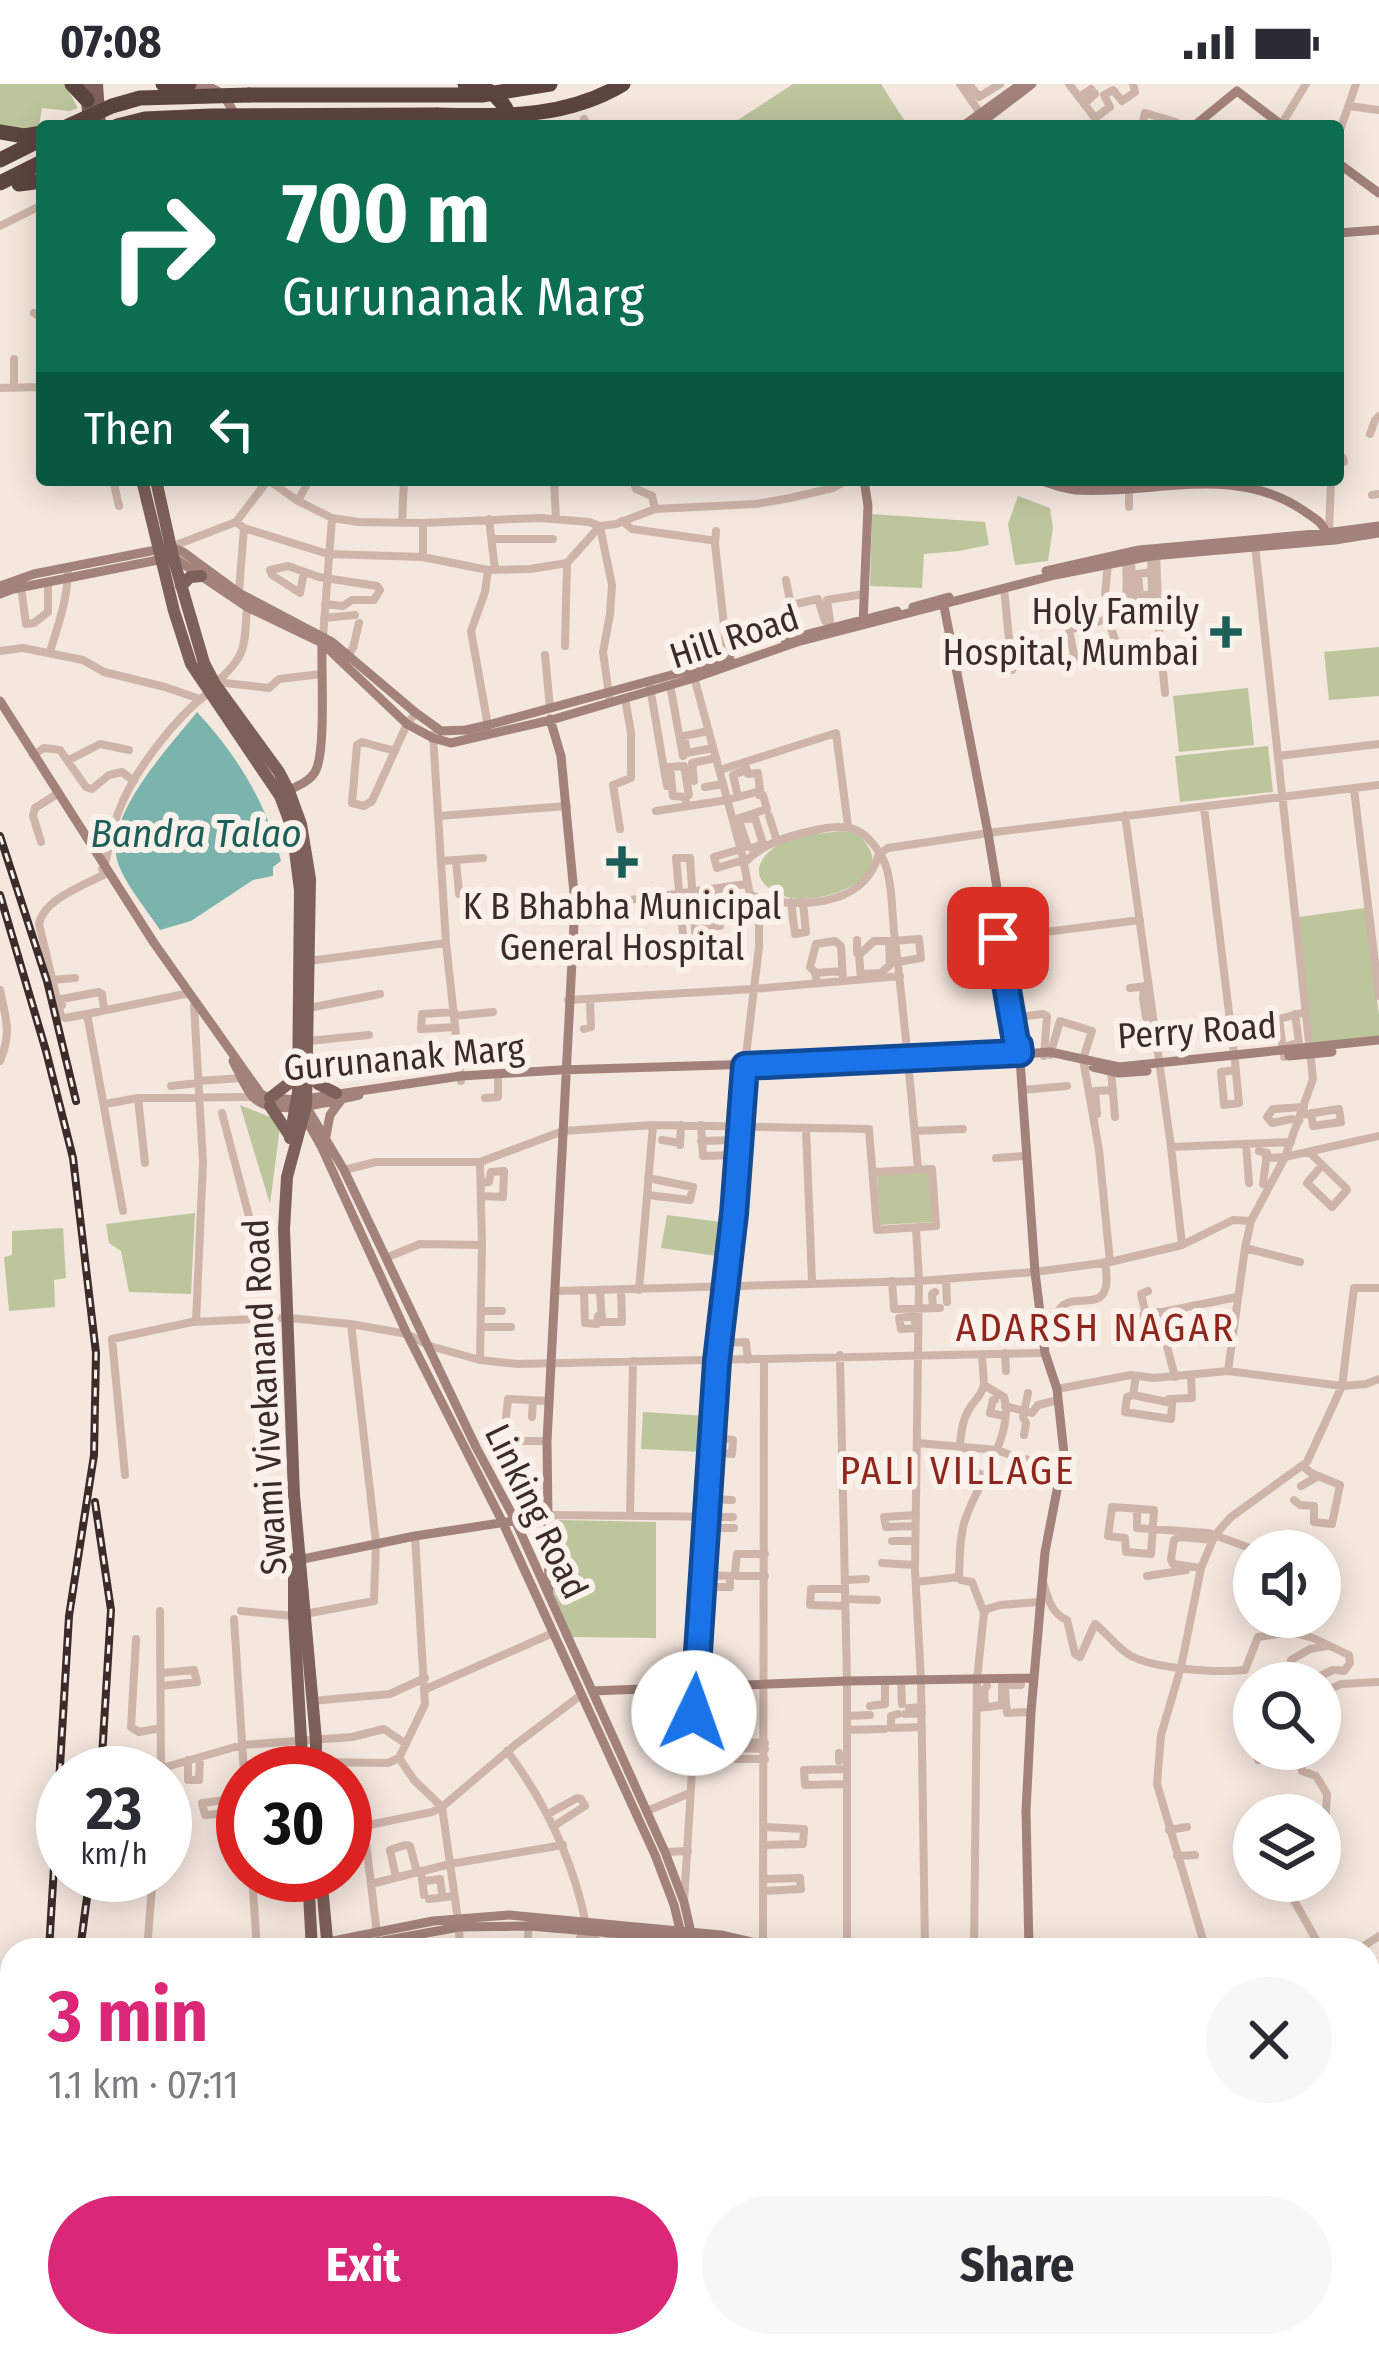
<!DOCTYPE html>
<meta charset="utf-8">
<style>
body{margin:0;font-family:"Fira Sans Condensed",sans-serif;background:#f7f7f7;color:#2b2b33;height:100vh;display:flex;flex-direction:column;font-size:45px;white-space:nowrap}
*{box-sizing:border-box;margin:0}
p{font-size:39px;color:#7c7c81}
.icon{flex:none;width:66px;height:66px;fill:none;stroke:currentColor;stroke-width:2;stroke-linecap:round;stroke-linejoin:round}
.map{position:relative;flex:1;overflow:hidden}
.details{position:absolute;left:0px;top:1854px;width:1380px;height:420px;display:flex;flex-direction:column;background:#fff;border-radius:36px 36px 0 0;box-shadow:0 6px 30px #0003}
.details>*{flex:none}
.guide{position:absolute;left:36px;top:36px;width:1308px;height:366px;border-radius:12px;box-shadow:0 6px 30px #0003;background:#0b6e4f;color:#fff;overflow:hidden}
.fabs{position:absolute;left:1233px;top:1446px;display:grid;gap:24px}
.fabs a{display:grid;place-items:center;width:108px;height:108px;border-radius:50%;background:#fff;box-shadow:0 6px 30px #0003;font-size:60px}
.speed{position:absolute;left:36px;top:1662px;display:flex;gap:24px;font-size:60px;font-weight:700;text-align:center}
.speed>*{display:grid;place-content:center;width:156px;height:156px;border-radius:50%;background:#fff;box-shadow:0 6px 30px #0003;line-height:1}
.speed small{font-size:30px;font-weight:400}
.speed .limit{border:18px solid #d22;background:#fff;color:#111}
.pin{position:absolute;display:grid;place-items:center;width:102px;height:102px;color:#fff;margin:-51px;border-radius:24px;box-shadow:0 6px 18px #0006}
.me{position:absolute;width:132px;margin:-66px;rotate:3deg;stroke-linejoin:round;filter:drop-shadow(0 0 9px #0008)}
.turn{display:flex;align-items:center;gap:42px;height:252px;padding:0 48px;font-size:54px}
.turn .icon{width:156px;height:156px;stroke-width:2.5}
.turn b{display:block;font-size:84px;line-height:102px}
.then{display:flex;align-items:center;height:114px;padding:0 48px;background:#0003;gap:24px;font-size:45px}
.round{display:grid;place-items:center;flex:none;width:126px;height:126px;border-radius:63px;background:#f7f7f7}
.summary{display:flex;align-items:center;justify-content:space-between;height:204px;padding:0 48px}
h1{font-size:72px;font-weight:700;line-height:90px;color:#db2777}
.action{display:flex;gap:24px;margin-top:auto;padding:24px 48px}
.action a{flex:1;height:138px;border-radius:72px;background:#db2777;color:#fff;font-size:48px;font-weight:700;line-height:138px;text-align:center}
.action a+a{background:#f7f7f7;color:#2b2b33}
.status{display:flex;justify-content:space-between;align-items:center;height:84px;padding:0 60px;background:#fff;direction:ltr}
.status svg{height:33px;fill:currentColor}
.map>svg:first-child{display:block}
.green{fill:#bdc59d}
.water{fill:#7bb3ad}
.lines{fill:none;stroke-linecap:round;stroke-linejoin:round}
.street{stroke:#ceb4a9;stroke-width:8}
.secondary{stroke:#a2827a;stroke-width:9}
.primary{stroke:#7d6059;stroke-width:12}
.highway{stroke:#5c4440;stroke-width:15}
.rail-casing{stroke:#3a2c29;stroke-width:8}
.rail{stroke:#fbf1eb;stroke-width:3;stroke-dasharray:9;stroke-linecap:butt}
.highway-bridge{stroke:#5c4440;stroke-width:15}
.route-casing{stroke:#114b97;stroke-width:30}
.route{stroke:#1a73e8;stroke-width:21}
.poi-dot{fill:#1c5f59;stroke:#fbf1eb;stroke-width:4.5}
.labels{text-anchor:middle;stroke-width:12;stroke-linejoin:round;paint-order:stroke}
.poi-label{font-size:36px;fill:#3a2c29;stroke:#fbf1eb;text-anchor:end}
.street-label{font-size:36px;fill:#3a2c29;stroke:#fbf1eb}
.water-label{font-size:39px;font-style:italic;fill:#1c5f59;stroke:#fbf1eb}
.neighbourhood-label{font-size:39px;letter-spacing:3px;fill:#8f261d;stroke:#fbf1eb}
</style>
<div class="status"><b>07:08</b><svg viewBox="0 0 49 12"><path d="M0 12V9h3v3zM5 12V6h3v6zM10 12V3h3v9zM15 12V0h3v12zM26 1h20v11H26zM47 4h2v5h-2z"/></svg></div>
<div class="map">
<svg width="1379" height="2274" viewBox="0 0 1379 2274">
<rect width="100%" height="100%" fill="#f4e7de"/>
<path class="green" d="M0,0h65l13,24 -8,3 -28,-3 -3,18c-14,3 -25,3 -39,0z
M793,0h88l27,42h-179z
M1018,412l32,12 3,20 -5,33 -33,4 -7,-41z
M872,430l113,8 4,23 -30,6 -35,3 -2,34 -52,-2z
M1379,563v49l-50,4 -5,-48z
M1248,604l6,57 -75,7 -6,-56z
M1268,662l5,46 -93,10 -5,-46z
M842,747c11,1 18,3 24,12 26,36 -37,56 -62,56 -29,1 -64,-23 -33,-49 18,-16 49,-16 71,-19z
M1365,824l14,107v24l-67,7 -13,-129z
M240,1021l35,14 5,8 -10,77z
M929,1086l4,52 -53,3 -3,-51z
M195,1129l-4,81 -62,-2 -8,-41 -12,-8 -3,-19z
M667,1131l61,8 -4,34 -63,-9z
M63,1144l3,50 -12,2 1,27 -46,4 -5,-54 8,-2v-24z
M643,1328l64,4 -3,36 -63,-3z
M559,1436l97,2v116l-86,-1 -16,-35 1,-77z"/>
<path class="water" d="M197,628c40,43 70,92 84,149l-8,6v9l-20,4 -62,41 -31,9c-13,-20 -32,-42 -41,-64 -19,-48 50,-118 78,-154z"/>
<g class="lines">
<path class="street" d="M960,0l20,29
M969,0l10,13 21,-13
M1069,0l26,34 15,-11 -6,-12 9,-5 9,11 13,-9 -2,-8
M1079,13l12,-8 4,5 -11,10
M1349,22l29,4
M584,35l4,7
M1281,41l25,-41
M1142,42l3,-13 31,9 3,4
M1338,52l18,-52
M0,142l42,-21
M34,229l8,5
M14,275v29
M0,304l42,-1
M1370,350l5,-14 4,-4
M1338,380l6,-2 -1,-4
M113,396l6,26
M268,396l30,21 34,17 26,4 65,1 117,-5 49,4 11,4 16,-2 39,-15 101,-5 34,-6 43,-10 14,-8
M554,396l2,39
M582,396h3
M633,396l3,9 16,7 3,13
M1129,404v19
M1372,411l5,-1
M298,417l11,-21
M489,435l6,51
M622,437l10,8 78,11
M236,438l8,6 84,26 95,3 65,13 42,-1 37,-6 33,-37
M402,439l2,-43
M423,439v34
M600,443l12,58 -2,29 -7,38 7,50
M716,447l-1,13 13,117
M1329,449l2,-53
M492,455h61
M171,463l65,-25 32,-42
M1156,467l3,79 6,63
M1151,472l1,37v1l-12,2 -2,-22 14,-2
M1131,476l2,46
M488,486l-3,22 -14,39 17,95
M304,488l-4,21 -28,-18 -2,-5 18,-4 31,11 58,9 3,4 -6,10h-22l-9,6 -18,-2
M786,496l11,58
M21,503l5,37 8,-1 14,-11v-29
M1004,504l8,82
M239,508l5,-64
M1105,510l3,-30
M791,521l27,-6 7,22
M324,534l31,-3
M1104,536l6,6 6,16 -41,18 -6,-30z
M1110,542c22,-15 16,-46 16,-70
M831,543l-4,-27 37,-6
M323,553l9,-119
M565,562l2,-83
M0,567l23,-3 60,12 21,12 61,15 35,12
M50,568c8,-28 17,-49 18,-80
M545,571l5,53
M344,576l9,-12 6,-25
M694,593l48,177 8,41c43,15 114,13 128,-39
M219,596c29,-26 25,-36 28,-73
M217,598l52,6 10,-9 42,-5
M670,601l13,71
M650,603l17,99
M709,647l-25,5 3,17 26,-5
M433,651l13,208 15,138
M395,667l-33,-9 -5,3 -5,58 12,3 8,-5 35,-77 9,-11
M33,671l11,-7 16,2 26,37 6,2 17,-14 13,-3 12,9
M1278,672l101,-12
M69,676l31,-16 29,6
M720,686l116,-37 12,93
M694,697l-2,-18 24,-5
M705,703l18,-3
M1354,705l25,207
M685,713l-12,-1 -3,-29 14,-1 5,29 -4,2 2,9
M738,713l-5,-22 13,-5
M1204,723l31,255 4,41 -15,2 -3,-33 15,-2
M656,727l71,-11 33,-9 -2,-18 -10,1 -4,-12
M1125,731l46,332 11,98
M438,732l129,-10
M769,732l8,25
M746,735l9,-1 9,29
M733,736l34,-11 -4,-14h-4
M739,737l9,26 5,1 8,-4
M620,745l-7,-44 18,-7v-45l-6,-35
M988,749l391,-48
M41,758l-8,-26 2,-8 19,-12
M741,765l-27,8 3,11 26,-8
M879,770l9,-6 94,-14
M676,774h14l6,88h-12z
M456,776l3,34
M441,777l42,-3
M743,780c20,-21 45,-28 73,-34 34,-8 50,-2 67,29 9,17 9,53 11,73 10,79 17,158 24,237
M102,785l2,-1c5,-18 7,-38 14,-55 15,-41 56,-94 90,-120
M698,812l4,30h18l-2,-38
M791,818l4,32 11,-2 -3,-30
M575,820l66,-5 105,-15
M998,854l142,-18
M893,857l26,-2 2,19 -23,4
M857,869v-13
M309,877l137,-18
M815,889l27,-2
M861,890l20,-1 9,-8 -1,-24h-15l-15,14 2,24
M52,896l23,-2
M817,899l-2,-11 -5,-5 6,-23 19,-3 6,5 2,35
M1144,902l-1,13 3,18 7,-1
M1130,904l17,-2
M0,906c6,29 12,43 0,71
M568,916l185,-11 147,-13
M62,921v-6l37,-7 3,2 2,15
M194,921l9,157 -7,160
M309,924l71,-14
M454,928l-32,2 -1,15 34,-2
M87,930l-22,4 -4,-2 -22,-92c5,-25 44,-38 66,-50
M454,932l39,-4
M1018,933l25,-3 4,2 -3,40
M584,945l7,-2 -1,-28
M308,957l61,-6
M1290,961l9,-2 -4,-29
M1050,971l10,-34 32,10 -9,28 16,91 11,112
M1284,973l-5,-38 27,-7
M1111,986l4,47
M198,997l44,-3
M171,1002l27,-3
M1022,1006l45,-4
M138,1014l7,65
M485,1014l13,-1v-23
M105,1020l33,-6 115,-1
M222,1029l30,115
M1097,1030l-2,-23 18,-1
M1301,1031l38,-6 2,13 -28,4 -2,-13
M1299,1037l-7,-2 -20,4 -5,-6 6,-8 31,-2
M701,1041l2,31 35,-1
M806,1044l6,154
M915,1047l48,-2
M662,1056l18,3
M701,1057l32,-1 2,8
M1246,1060l3,39
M680,1061l1,-20
M1171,1063l120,-5
M1259,1067l8,2 -4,31
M1309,1068l37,36 1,2 -15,17 -25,-24 15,-18
M996,1074l29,-2
M1266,1074l19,-1 94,-21
M480,1078l2,83 -2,114
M344,1086l32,-8h104l83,-31 90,-6 216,4 8,101 59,-4 -4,-57 -58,3
M481,1099l8,-1 2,-10 13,-1 -1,26 -22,-1
M647,1111l43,5 3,-13 -45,-9
M123,1127l-36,-197 98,-20
M916,1144l3,53 -4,289 6,110 4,270
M1245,1164l55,14
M388,1173l32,-13 62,1
M946,1195l1,23
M892,1197l2,28 46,-1
M600,1206l2,32h20l-1,-32
M639,1206l14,-165
M556,1207l363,-10 116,-9 75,-10 72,-17 51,-25 18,1
M584,1207l1,32 12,1 1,-8
M933,1224l-1,-14 3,-2
M481,1227h21
M1158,1228l17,65
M1146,1231l-5,-21 7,-3
M1042,1233l15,-2c10,-33 59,12 48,-53
M289,1234l62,6 56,10 23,12 50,14 37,4 528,-11
M1133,1234l104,-21
M915,1239l-1,-7 -15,2 2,11 17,-1
M481,1243h30
M719,1259l27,-1 2,18
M1005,1269l1,18
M840,1271l7,326v269
M1228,1287l17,-123 6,-27 34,-64 28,-78 -58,-534
M984,1301c-3,12 -10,15 -16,26 -8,15 -11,44 -4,59l20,5
M1057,1305l74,-14 23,3 74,-7 114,15 24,-2 13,-5
M1133,1311l39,8 -1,16 -46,-7 2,-15 6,-2 3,-19
M1169,1315l23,-1 -1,-23
M995,1316h-2l-3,13 14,3
M1005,1322l27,7 6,-8 20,-5
M532,1333l1,-17
M506,1334l2,-19 41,2
M1024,1351l2,-12 -3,-6 5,-24
M513,1357h34
M918,1359l79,7 24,9 41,4
M711,1368l21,2 1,-14 -21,-3
M125,1391l-13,-136 80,-17 88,-4
M1301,1402l16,-9
M708,1415l24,1
M1294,1416l6,5 14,1v16l18,2 8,-39 -29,-12 -8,-7
M1112,1423l42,3 -3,44 -25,-2 -1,-14 -17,-2z
M1137,1425v19l72,5 49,18
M630,1430l3,-153
M548,1431l185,2
M915,1442l-29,1 -2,-10 32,-2
M706,1444h28
M892,1457h23
M882,1479l33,2
M1201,1484l-28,-4 -2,-5 3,-19 5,-3 34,3
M765,1492h-28l-2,-3 2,-19h28
M1147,1492l39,-6
M959,1493c1,-19 0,-39 6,-57 11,-34 50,-86 39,-123l-20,-12 -2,-31
M845,1496l21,-1
M916,1498l43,-5 2,3 11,2 12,31
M1320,1499l15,9
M1044,1501c4,14 8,29 23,35l8,34 5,3 15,-33c12,9 22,24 36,32 26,13 84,17 114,14l13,-33 33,-5 22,6 36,17 1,8 -6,8 -7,-1
M702,1503h28v-11l-27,-1
M845,1505h-34l-1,16 35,1
M845,1515l32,1
M160,1527l1,161
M241,1527l53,5 80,-15 2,-58 -25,-219
M234,1535l10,154
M136,1555l-5,88 8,5 22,-4
M1291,1576l19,-11 17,-3
M1280,1586l-6,10 7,3
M161,1589l33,-3 3,12 -36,4
M901,1596l1,24
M1305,1599l28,-13
M1006,1601h15
M426,1605l127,-56
M1005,1606l2,23 24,-1
M1320,1610l21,-10 38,-2
M312,1617l78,-7 35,-16
M870,1622l15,-2v-24
M988,1623l14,-2v-26
M909,1624l13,-1
M979,1624l6,-1 -1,-17 3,-4
M898,1630l-7,2v12l31,-1
M905,1630l17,-1
M847,1632l23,-1
M1254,1641v9
M847,1646l38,-1
M693,1656l72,3
M737,1664l28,1
M1255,1665l3,11 19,-2 1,-9
M1299,1665l3,22 14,5 11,18 -4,62
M507,1667c39,52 66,109 79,173
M839,1669v8
M399,1674l26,-54 -10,-168
M399,1674l15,22 28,27 17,120 1,23
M737,1675h28
M188,1676v20h11l1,-23
M312,1678l76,1 11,-5
M145,1689l97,-28 110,-8 32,-8 22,15
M847,1700l-42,1 -1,-15 43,-1
M243,1714l-41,5 3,12 38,-3
M647,1727l43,-18
M548,1730l29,-16 4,1 4,7 -31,20
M364,1742l13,108
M345,1746l87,-18 10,-5 73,-62 66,-50
M1169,1746l18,-3
M765,1761l38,-1 1,-15 -39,-2
M665,1768l23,-1
M1177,1772l18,-1
M421,1787l3,24
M252,1791l5,75
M396,1793l-6,-27 15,-5 5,1 7,26
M426,1797l14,-2 2,14
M1283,1797l39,69
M371,1800l79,-20 113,-19
M765,1807l36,-2 -1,-11 -35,1
M429,1815l25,-3
M684,1818l33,-541 17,-148 10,-141 15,-125v-29l-9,-23
M580,1854l14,1 5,3 1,8
M763,1862l1,-586
M147,1866l6,-75
M527,1866l2,-28
M608,1866l1,-17
M974,1866l3,-271 7,-66 3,-4 13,-4 39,-3
M1206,1866l-49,-166 4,-49 20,-68 20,-99 14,-33 16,-18 76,-55 35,-76 12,-98h25
M1358,1866l21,-14
M1368,2009l11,12
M1368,2048h11
M1368,2191l7,-24 -1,-16
M102,2262l3,12
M764,2262v12
M870,2262l1,12
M947,2262l2,12
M1040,2262l1,12
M1114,2262l1,12
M1151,2262l1,12
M1189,2262l1,12
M1219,2270l36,-4
M263,2274v-12
M418,2274l1,-12
M583,2274l1,-12"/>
<path class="secondary" d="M191,0c33,2 36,15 49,42
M963,42l58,-42
M977,42l55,-42
M1194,42l43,-35 46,35
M1338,79l41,30
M1338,149l41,-3
M1039,396c12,4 24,9 37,10 80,5 160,-28 231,23 10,7 15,9 19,20
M1046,487l93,-21 187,-17 53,-7
M0,502l34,-12 137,-27 12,5 56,41 93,49 84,71 25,18 25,-1 22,-5 242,-66
M0,510l13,-5 160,-32 74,50 75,36 85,81 26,14 18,5 100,-23 143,-42 103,-36 258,-67 96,-19 184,-16 44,-7
M943,517l45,232 34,207 -3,5 16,227 10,81 12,36 7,65 -19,98 -14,160 -5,99 3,139
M913,523l36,-10
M863,540l5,-118 -4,-26
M785,556l112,-29
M0,617l154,242 107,151 9,4 28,2 163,-24 99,-6 419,-13 71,-5 69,15 260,-27
M284,709c10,-6 27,-11 32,-23 10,-22 5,-100 6,-128
M1008,914l7,44 4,3
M1289,972l43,-4
M233,977c6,11 11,25 19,35 20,24 81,5 107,-1
M1093,983l26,6 28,-2
M306,1022l38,64 132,277 38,71 151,334 19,50 11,48
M304,1032l17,30 86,188 95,187 153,334 19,50 11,45
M326,1052l4,-21 12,-16
M298,1476l117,-24 131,-20
M549,1509l-2,-152 28,-537 -14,-148 -11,-37
M592,1607l255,-10 186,-3
M323,1859l110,-22 76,-6 212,20 65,15
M334,1866l125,-23 70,-1 189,16 44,8
M465,2262l7,12
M661,2262v12
M670,2262v12
M687,2262l24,12
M1315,2262l10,12
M163,2274l1,-12
M537,2274l7,-12"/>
<path class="primary" d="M86,0l3,42
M97,0l3,42
M142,396l32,131 17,53 89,132 12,32 8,62 -2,202 -8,46
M156,396l17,77 31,106 11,21 64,88 10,19 12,33 9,55 -4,227 -19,71 -3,52 10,266 22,245v33
M181,502l9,-9 11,-1
M309,987l9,13 18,9
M270,1014l18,-14 10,-14
M270,1022l20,30
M294,1475v57l9,157
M308,1791l4,75
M321,1791l7,75
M329,2262v12
M342,2274v-12"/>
<path class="highway" d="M72,0l15,16
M163,0h26
M249,11h233l68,-11
M437,31c65,1 128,4 186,-31
M257,42h94
M0,48l24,4 18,-3
M0,76l42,-21
M0,99l42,-21
M19,100l23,-3"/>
<g class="rail-casing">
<path id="rail" d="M0,752l47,145 29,120
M0,811l46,156 27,107 23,195 -2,102 -25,161 -20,334
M95,1418l16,108 -10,163
M80,1866l10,-75
M0,2121l13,153
M46,2262l1,12"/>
</g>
<use href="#rail" class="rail"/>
<path class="highway-bridge" d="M465,0c26,2 41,17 48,42
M68,42l44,-20 28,-8 109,-3
M117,42l28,-7 66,-3 226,-1"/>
</g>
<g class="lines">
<g class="route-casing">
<path id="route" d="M694,1629l23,-352 17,-147 11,-148 275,-13 -1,-8 -3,-3 -18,-104"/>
</g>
<use href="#route" class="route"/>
</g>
<g class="poi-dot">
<path d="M1220 530h12v12h12v12h-12v12h-12v-12h-12v-12h12z"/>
<path d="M616 760h12v12h12v12h-12v12h-12v-12h-12v-12h12z"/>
</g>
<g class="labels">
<g class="poi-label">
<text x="1199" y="540">Holy Family<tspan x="1199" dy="41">Hospital, Mumbai</tspan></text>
<text x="622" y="835" text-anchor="middle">K B Bhabha Municipal<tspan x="622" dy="41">General Hospital</tspan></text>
</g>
<g class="street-label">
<text transform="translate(734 552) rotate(-18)" y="13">Hill Road</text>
<text transform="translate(1197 946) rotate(-4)" y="13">Perry Road</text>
<text transform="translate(404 973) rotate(-5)" y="13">Gurunanak Marg</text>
<text transform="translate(264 1313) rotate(-93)" y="13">Swami Vivekanand Road</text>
<text transform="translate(537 1427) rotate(64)" y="13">Linking Road</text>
</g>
<g class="water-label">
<text x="196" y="763">Bandra Talao</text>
</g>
<g class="neighbourhood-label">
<text x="1096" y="1257">ADARSH NAGAR</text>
<text x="958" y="1400">PALI VILLAGE</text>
</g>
</g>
</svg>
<div class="fabs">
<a><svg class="icon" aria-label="sound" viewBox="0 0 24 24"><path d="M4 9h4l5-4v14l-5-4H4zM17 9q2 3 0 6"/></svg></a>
<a><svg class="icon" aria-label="search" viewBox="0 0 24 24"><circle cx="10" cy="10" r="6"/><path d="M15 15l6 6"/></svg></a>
<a><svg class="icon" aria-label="layers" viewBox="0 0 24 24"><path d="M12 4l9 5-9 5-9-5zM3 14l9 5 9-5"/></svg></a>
</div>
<div class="speed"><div>23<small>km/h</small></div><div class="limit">30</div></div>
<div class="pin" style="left:998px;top:854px;background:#d93025"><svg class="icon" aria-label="arrive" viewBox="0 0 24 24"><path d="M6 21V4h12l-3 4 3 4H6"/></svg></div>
<svg class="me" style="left:694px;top:1629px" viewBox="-20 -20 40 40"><circle r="19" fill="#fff"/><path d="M0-13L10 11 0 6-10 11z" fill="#1a73e8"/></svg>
<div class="guide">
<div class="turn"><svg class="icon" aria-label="right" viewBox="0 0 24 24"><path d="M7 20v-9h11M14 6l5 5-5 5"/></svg><div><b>700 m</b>Gurunanak Marg</div></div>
<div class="then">Then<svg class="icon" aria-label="left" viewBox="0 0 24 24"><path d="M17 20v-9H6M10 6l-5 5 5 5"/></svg></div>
</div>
<section class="details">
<div class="summary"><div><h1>3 min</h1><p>1.1 km · 07:11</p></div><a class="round"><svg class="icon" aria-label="close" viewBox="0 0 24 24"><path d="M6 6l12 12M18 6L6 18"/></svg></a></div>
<div class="action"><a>Exit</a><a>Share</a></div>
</section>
</div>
